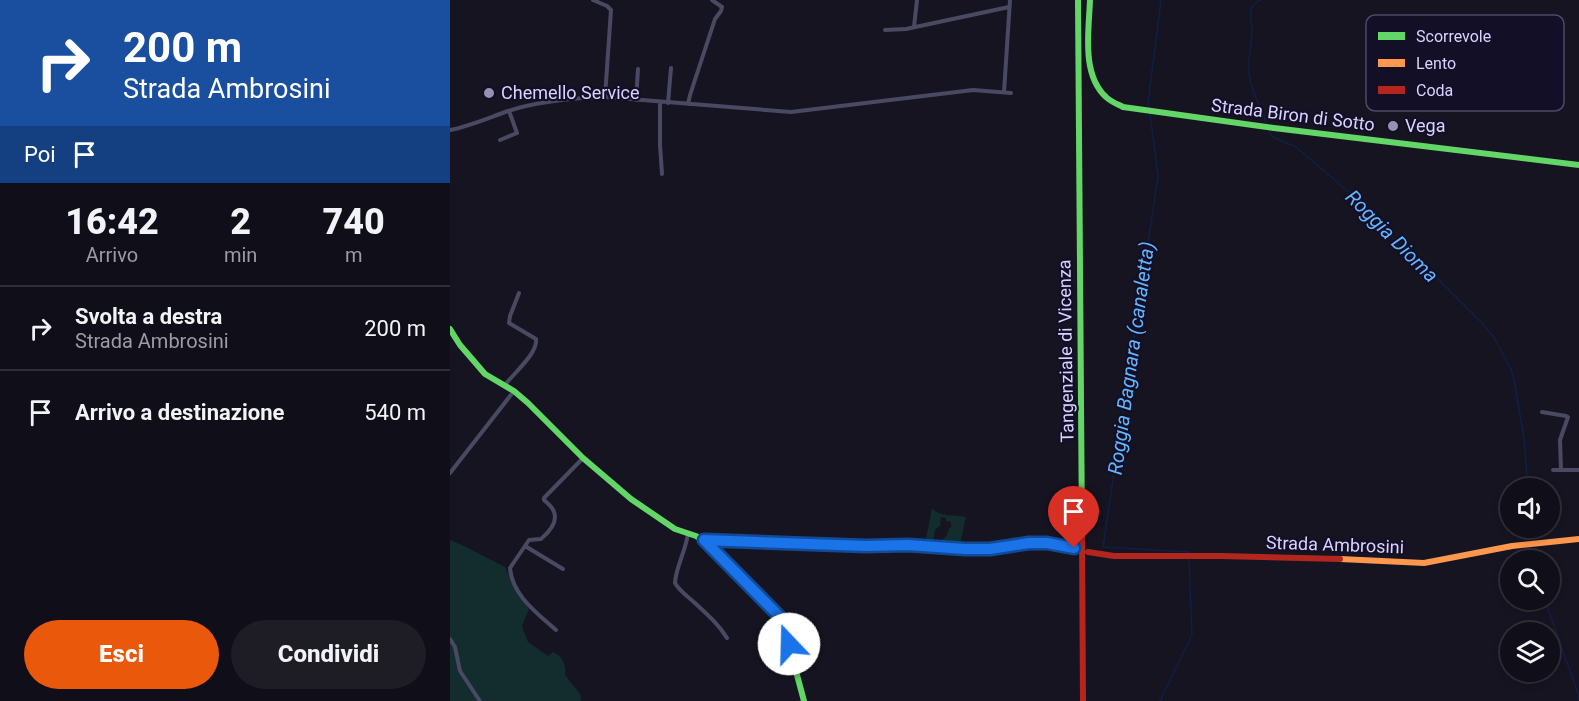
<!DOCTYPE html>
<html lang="it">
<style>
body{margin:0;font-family:Roboto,sans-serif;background:#1e1d26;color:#f1f3f6;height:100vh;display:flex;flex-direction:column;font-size:22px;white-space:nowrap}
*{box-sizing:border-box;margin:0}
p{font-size:20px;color:#9c9ca2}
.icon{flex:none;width:33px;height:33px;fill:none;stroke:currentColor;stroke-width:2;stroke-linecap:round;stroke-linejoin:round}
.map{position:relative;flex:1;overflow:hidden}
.panel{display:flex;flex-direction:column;background:#100f19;width:450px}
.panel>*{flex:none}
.hud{background:#1a4fa0;color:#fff;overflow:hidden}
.controls{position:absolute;left:1050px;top:478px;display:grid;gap:12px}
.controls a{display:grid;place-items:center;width:60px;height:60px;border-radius:50%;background:#100f19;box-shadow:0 3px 9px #0003,0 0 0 2px #302f38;font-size:30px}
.pin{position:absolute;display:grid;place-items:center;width:51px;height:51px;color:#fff;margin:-62px -26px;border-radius:50% 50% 50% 0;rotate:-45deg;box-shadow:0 0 6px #0007}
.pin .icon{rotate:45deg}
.me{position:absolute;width:66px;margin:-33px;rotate:339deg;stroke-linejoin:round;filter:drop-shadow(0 0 4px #0008)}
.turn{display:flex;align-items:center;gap:21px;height:126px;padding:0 24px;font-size:27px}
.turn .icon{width:78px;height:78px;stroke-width:2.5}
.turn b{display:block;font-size:42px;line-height:51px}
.then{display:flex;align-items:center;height:57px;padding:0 24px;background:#0003;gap:12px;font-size:22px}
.eta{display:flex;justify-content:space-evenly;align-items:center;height:102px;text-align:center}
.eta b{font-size:36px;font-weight:800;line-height:42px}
.primary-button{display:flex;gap:12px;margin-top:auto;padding:12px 24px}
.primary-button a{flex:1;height:69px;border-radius:36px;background:#ea580c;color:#fff;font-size:24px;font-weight:800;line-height:69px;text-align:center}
.primary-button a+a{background:#1e1d26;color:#f1f3f6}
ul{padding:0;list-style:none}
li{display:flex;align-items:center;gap:18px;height:84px;padding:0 24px;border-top:2px solid #302f38}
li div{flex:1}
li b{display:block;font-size:22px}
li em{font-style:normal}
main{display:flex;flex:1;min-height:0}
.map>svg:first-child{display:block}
.green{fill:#132c2d}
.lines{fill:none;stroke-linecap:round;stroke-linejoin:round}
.stream{stroke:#0d2144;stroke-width:1.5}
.street{stroke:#4a4962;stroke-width:4}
.fast{stroke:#63d668;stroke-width:6}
.slow{stroke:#ff974d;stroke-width:6}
.jam{stroke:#b3261e;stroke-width:6}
.route-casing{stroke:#114b97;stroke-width:15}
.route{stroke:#1a73e8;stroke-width:10}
.poi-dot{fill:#9591b1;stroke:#130f26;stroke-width:2}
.labels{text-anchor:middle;stroke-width:4.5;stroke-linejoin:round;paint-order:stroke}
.poi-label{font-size:18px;fill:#d9d4ff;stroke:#130f26;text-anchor:start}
.street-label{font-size:18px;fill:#d9d4ff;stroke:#130f26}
.water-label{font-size:20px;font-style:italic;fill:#62b6ff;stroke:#130f26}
.key{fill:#130f26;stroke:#4e4a67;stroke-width:1.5}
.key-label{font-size:16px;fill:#d9d4ff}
</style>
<main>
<section class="panel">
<div class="hud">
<div class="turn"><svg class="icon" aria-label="right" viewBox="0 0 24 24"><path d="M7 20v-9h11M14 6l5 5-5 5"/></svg><div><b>200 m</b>Strada Ambrosini</div></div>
<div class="then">Poi<svg class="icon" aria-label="arrive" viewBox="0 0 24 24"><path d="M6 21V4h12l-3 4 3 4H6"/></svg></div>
</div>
<div class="eta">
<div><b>16:42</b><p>Arrivo</p></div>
<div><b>2</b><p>min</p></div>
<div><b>740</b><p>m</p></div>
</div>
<ul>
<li><svg class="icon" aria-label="right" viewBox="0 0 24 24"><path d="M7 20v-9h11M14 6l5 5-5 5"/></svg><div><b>Svolta a destra</b><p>Strada Ambrosini</p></div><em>200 m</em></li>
<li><svg class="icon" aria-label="arrive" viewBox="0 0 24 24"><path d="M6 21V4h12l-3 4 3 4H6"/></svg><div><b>Arrivo a destinazione</b></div><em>540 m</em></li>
</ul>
<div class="primary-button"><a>Esci</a><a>Condividi</a></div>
</section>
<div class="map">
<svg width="1129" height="701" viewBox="0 0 1129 701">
<rect width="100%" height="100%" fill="#161421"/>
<path class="green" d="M482,508c9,10 22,6 34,9l-6,27 -21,-1 8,-8 2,-7h2v-6l-5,-1v-3l-5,-1 -1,9 -5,4 -2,13h-9l1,-2 3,1v-3l-2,-1z
M0,540l14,6 41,21 11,24 13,18 -7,17 6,16 20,14 5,-4c9,4 14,13 12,23l15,19 2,7h-132z"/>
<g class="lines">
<path class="stream" d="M810,0c-16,9 -7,19 -8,33 -1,13 -4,25 -3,38 1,19 12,36 18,53
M699,109l-1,-6 13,-103
M700,113l8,63 -55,371 86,5v2
M819,129l2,6 4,3 21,9 62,53 52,56 26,21 45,45 12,14 18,33 3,11 10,58 4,51
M1081,528l1,14
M1082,547l2,14
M1095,600l32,91 2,10
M710,701l32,-66 -3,-76"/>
<path class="street" d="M143,0l14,6 4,4 -6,87
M464,27l3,-27
M435,30l21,-1 103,-22
M554,92l6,-92
M186,100l2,-31
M210,102v43l2,29
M218,103l3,-35
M238,104l2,-9 25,-76 6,-8 1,-4 -10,-7
M0,130c20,-4 38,-12 58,-19 31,-10 65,-13 97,-14l186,15 182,-22 38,3
M50,140l17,-7 -8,-22
M55,385c9,-12 33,-32 31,-46l-27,-16 1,-7 9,-23
M1092,412l24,4 2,1 -8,23 1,30
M1103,470h26
M0,473l64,-82
M238,533c-2,18 -12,33 -13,50 5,9 14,14 21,21 12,11 23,21 31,34
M75,546l38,23
M106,630c-19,-17 -44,-35 -46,-62l19,-28 12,-1c7,-6 17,-17 13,-27 -1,-5 -7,-9 -10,-12v-2l39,-40
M0,639l5,8 5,24 20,30"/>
<path class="fast" d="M628,0l4,534
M640,0c-1,30 -9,74 16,97 5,5 11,7 17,10l151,21 305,37
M0,329l10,16 25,29 29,17 14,12 55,55 48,41 44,30 21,7 14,9 72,74 22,82
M254,540l162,6 42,-1 57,4h25l39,-6h18l27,5"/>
<path class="slow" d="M890,559l84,4 88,-17 67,-7"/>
<path class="jam" d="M632,534l1,167
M638,552l26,4h107l119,3"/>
</g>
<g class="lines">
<g class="route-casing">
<path id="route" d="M339,644l-7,-25 -78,-79 162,6 42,-1 57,4h25l39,-6h18l27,5"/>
</g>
<use href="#route" class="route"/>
</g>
<g class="poi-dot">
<circle cx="39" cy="93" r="6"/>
<circle cx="943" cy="126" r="6"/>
</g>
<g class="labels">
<g class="poi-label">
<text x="51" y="99">Chemello Service</text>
<text x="955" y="132">Vega</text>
</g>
<g class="street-label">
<text transform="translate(843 115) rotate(7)" y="6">Strada Biron di Sotto</text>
<text transform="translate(616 351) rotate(-91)" y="6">Tangenziale di Vicenza</text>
<text transform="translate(885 545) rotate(2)" y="6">Strada Ambrosini</text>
</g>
<g class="water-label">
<text transform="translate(942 236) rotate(45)" y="7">Roggia Dioma</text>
<text transform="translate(681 358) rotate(-82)" y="7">Roggia Bagnara (canaletta)</text>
</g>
</g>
<rect x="916" y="15" width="198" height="96" rx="9" class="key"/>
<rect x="928" y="32" width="27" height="8" fill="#63d668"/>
<rect x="928" y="59" width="27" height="8" fill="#ff974d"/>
<rect x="928" y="86" width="27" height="8" fill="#b3261e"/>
<g class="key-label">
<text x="966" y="42">Scorrevole</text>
<text x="966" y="69">Lento</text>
<text x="966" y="96">Coda</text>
</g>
</svg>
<div class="controls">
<a><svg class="icon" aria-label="sound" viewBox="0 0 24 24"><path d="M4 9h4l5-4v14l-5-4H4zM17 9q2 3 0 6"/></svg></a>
<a><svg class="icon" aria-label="search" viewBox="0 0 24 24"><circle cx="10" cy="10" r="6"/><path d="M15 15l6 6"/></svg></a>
<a><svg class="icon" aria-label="layers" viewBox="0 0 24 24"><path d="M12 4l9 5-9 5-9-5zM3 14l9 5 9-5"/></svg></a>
</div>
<div class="pin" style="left:624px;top:548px;background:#d93025"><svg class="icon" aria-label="arrive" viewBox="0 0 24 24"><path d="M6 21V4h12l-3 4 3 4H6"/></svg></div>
<svg class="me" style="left:339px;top:644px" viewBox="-20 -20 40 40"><circle r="19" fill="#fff"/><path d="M0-13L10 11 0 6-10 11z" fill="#1a73e8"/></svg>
</div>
</main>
